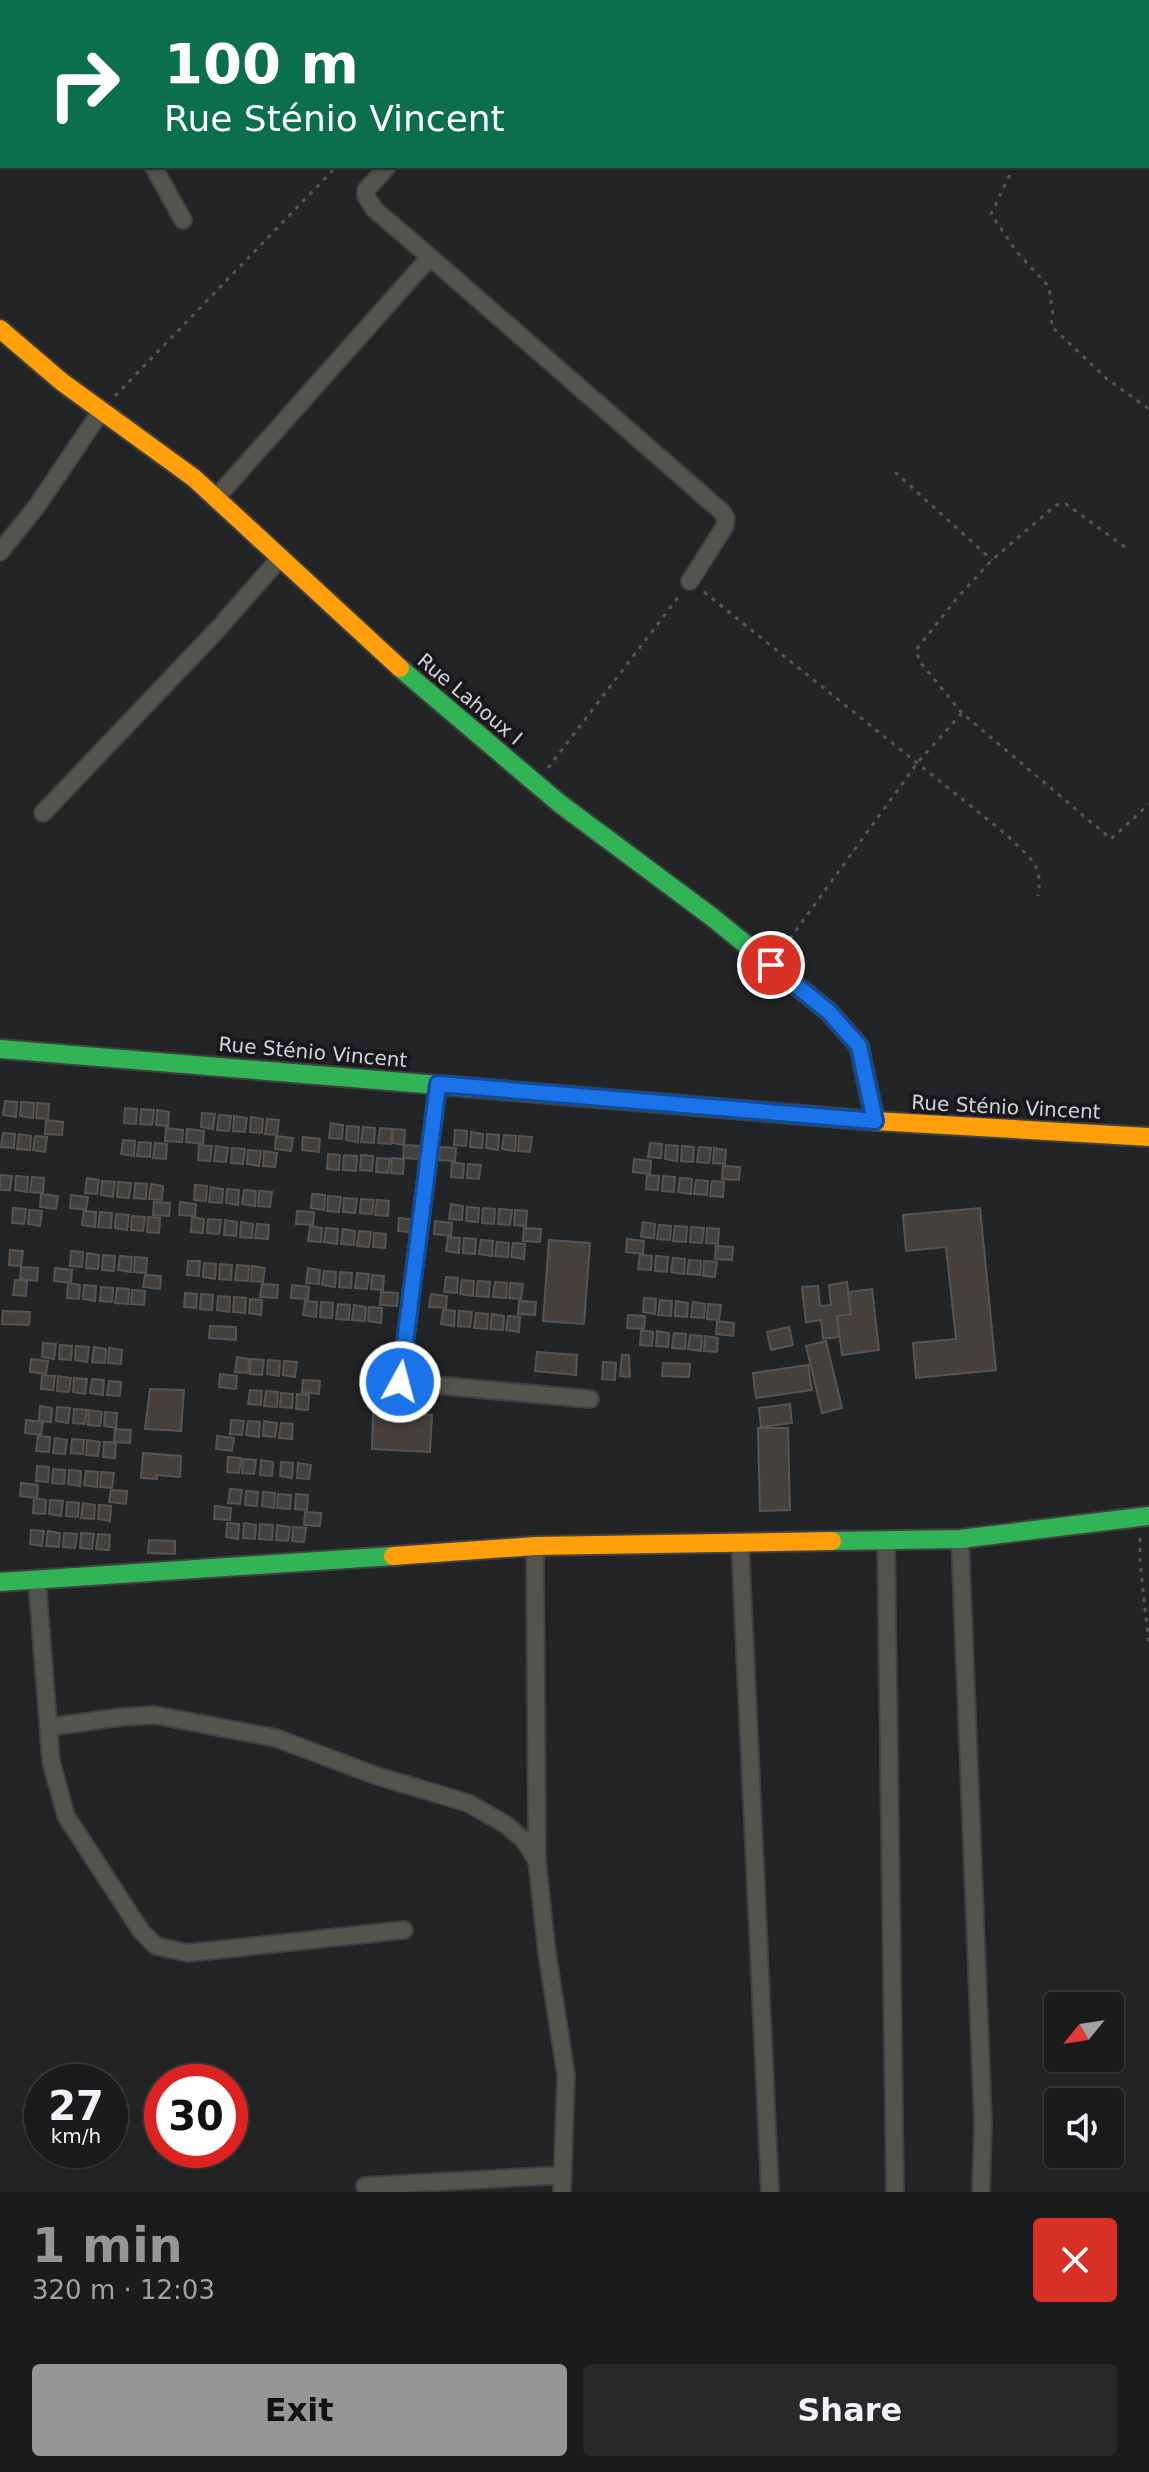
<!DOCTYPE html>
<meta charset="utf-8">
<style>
body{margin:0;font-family:"DejaVu Sans",sans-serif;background:#272829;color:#f1f3f6;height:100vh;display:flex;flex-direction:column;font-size:30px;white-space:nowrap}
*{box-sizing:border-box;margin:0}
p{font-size:26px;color:#9fa1a3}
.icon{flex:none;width:44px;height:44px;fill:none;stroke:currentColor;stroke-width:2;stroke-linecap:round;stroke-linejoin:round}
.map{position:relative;height:2192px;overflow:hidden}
.drawer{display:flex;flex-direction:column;background:#1a1b1c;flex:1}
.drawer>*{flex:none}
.hud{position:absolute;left:0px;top:0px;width:1150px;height:168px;box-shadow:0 2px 6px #0004,0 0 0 2px #38393b;background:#0b6e4f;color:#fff;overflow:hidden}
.needle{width:52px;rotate:240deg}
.fabs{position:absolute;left:1044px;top:1992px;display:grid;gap:16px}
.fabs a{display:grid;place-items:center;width:80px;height:80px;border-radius:8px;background:#1a1b1c;box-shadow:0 2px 6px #0004,0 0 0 2px #38393b;font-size:40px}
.speed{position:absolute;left:24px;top:2064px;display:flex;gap:16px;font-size:40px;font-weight:700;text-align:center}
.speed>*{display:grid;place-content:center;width:104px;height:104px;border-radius:50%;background:#1a1b1c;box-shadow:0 2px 6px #0004,0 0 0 2px #38393b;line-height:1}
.speed small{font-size:20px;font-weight:400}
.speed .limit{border:12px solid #d22;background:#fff;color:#111}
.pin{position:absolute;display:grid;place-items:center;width:68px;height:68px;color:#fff;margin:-34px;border:4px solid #fff;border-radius:50%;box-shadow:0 2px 8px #0007}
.me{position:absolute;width:88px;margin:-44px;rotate:7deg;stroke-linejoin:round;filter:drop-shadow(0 0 6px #0008)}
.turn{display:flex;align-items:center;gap:28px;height:168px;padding:0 32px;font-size:36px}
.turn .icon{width:104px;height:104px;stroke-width:2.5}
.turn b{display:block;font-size:56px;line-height:68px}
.round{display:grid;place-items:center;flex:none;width:84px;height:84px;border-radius:8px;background:#272829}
.headline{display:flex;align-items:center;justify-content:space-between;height:136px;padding:0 32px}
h1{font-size:48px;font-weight:700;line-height:60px;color:#969699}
.button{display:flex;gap:16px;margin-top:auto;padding:16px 32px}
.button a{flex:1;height:92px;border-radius:8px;background:#969699;color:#111;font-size:32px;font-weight:700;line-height:92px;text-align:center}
.button a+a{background:#272829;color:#f1f3f6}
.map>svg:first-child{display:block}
.building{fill:#45403b;stroke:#555;stroke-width:2}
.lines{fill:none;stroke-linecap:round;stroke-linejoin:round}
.street-casing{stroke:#404041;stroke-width:20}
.fast-casing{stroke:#404041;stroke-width:22}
.slow-casing{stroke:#404041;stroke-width:22}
.path{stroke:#585654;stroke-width:3;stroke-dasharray:4 6;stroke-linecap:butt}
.street{stroke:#55534e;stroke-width:16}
.fast{stroke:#30b455;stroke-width:18}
.slow{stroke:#ff9f0a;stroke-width:18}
.route-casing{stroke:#114b97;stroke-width:20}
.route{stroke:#1a73e8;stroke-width:14}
.labels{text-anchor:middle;stroke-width:8;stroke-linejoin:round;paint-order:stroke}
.street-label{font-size:20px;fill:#d4d4d7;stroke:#19191d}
</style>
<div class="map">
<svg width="1149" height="2192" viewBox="0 0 1149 2192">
<rect width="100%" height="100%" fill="#232426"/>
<path class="building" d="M5,1101l12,1 -1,15 -13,-2z
M21,1102l13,1 -1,15 -13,-2z
M37,1103l12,1 -1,15 -12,-1z
M125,1108l12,1 -1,15 -12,-1z
M141,1109l13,1 -2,15 -12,-1z
M157,1110l12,2 -1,14 -12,-1z
M202,1113l13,1 -2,15 -12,-2z
M219,1115l12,1 -2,15 -12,-1z
M234,1116l13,2 -2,14 -12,-1z
M251,1117l12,2 -1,14 -12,-1z
M267,1119l12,1 -2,15 -12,-1z
M46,1120l17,2 -1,13 -17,-1z
M331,1123l12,2 -1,14 -13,-1z
M347,1126l12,1 -1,15 -12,-2z
M363,1127l12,1 -1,15 -13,-1z
M166,1128l17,2 -1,12 -17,-1z
M380,1128l12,1 -1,15 -13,-1z
M187,1129l17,2 -1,13 -17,-2z
M393,1129l12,1 -1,15 -12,-2z
M455,1130l12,1 -1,15 -12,-1z
M471,1132l12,2 -1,14 -12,-1z
M3,1133l12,1 -1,14 -13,-1z
M19,1134l12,2 -1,14 -13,-1z
M487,1134l12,1 -1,15 -12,-2z
M504,1135l12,1 -1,15 -13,-2z
M35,1136l12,1 -2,15 -12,-2z
M276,1136l17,2 -2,13 -16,-2z
M519,1136l13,1 -2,15 -12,-1z
M303,1137l17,2 -1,13 -17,-2z
M123,1140l12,1 -1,15 -13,-2z
M139,1142l12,1 -1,14 -13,-1z
M155,1143l12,1 -1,15 -13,-1z
M650,1143l12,1 -1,14 -13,-1z
M199,1145l13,1 -2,15 -12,-1z
M404,1145l17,1 -2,13 -16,-1z
M666,1145l12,1 -1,15 -12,-2z
M216,1146l12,2 -2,14 -12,-1z
M682,1146l12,1 -1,15 -12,-1z
M440,1147l16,1 -1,13 -16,-1z
M699,1147l12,1 -2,15 -12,-1z
M232,1148l13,1 -2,15 -12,-1z
M714,1148l12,2 -1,14 -12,-1z
M248,1150l13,1 -2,15 -12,-2z
M264,1151l13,2 -2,14 -12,-1z
M328,1154l12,1 -1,15 -12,-1z
M344,1155l13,1 -1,15 -13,-1z
M361,1155l12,1 -1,15 -12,-1z
M377,1158l13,1 -2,14 -12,-1z
M392,1158l12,1 -1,15 -12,-1z
M634,1159l17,2 -1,13 -17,-2z
M452,1162l12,2 -1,14 -12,-1z
M468,1164l13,1 -2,14 -12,-1z
M723,1166l17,1 -1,13 -17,-1z
M0,1175l12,1 -2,14h-10z
M647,1175l12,1 -1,14 -12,-1z
M16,1176l12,1 -1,15 -12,-2z
M663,1176l12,1 -1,15 -12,-1z
M32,1177l12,1 -1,15 -13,-1z
M87,1178l12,2 -2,14 -12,-1z
M680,1178l12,1 -1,15 -13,-2z
M696,1180l12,1 -1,14 -13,-1z
M102,1181l13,1 -2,15 -12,-2z
M712,1181l12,1 -1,15 -13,-1z
M118,1182l13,1 -2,15 -12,-1z
M135,1183l12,1 -1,15 -12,-1z
M151,1184l12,2 -1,14 -13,-1z
M195,1185l12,1 -1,15 -12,-1z
M211,1187l12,2 -1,14 -13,-1z
M227,1189l12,1 -1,15 -12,-2z
M244,1190l12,1 -1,15 -13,-2z
M259,1191l13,1 -2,15 -12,-1z
M41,1194l17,2 -2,13 -16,-2z
M312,1194l13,1 -1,15 -13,-2z
M71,1195l17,2 -2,13 -16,-2z
M328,1196l13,1 -2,15 -12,-1z
M344,1198l13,1 -2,14 -12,-1z
M361,1199l13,1 -2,14 -12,-1z
M377,1200l12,1 -1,15 -13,-1z
M154,1202l16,1 -1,13 -16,-1z
M180,1202l16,2 -1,12 -16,-1z
M451,1204l12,2 -1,14 -13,-1z
M467,1207l12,1 -1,14 -12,-1z
M13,1208l13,1 -2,15 -12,-1z
M483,1208l12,1 -1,15 -12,-1z
M980,1208l16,162 -80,8 -3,-35 43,-4 -10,-92 -40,4 -3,-36z
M499,1209l13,1 -2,15 -12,-1z
M29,1210l13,1 -2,15 -12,-2z
M515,1210l12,1 -1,15 -12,-1z
M84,1211l12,1 -1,15 -13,-2z
M297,1211l17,1 -1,13 -17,-1z
M100,1212l12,1 -1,15 -13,-1z
M116,1214l13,1 -2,15 -12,-2z
M132,1216l13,1 -2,14 -12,-1z
M148,1217l12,1 -1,15 -12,-1z
M192,1217l12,2 -1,14 -12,-1z
M399,1218l16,2 -1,13 -16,-2z
M208,1219l13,1 -2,14 -12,-1z
M225,1220l12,2 -1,14 -12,-1z
M435,1221l17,2 -1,13 -17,-2z
M241,1222l12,2 -1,14 -12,-1z
M643,1222l12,2 -1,14 -13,-1z
M257,1224l12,1 -1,14 -13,-1z
M659,1225l12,1 -1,14 -13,-1z
M310,1226l12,2 -1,14 -13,-1z
M675,1226l12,1 -1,15 -13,-1z
M691,1227l13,1 -2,15 -12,-1z
M326,1228l12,1 -1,15 -13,-2z
M524,1228l17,1 -1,13 -17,-1z
M707,1228l12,1 -1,15 -12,-1z
M343,1229l12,2 -1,14 -13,-1z
M359,1231l12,1 -2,15 -12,-1z
M374,1233l12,1 -1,14 -12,-1z
M448,1237l12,1 -1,15 -13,-2z
M464,1238l12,1 -1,15 -12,-1z
M627,1239l17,2 -1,13 -17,-2z
M481,1240l12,1 -1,15 -13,-2z
M549,1240l41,3 -6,81 -41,-3z
M497,1242l12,1 -1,14 -13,-1z
M513,1243l12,1 -1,15 -13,-2z
M716,1246l17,1 -1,13 -17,-1z
M10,1250l13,1 -2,15 -12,-1z
M71,1251l12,1 -1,15 -12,-1z
M87,1253l12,2 -1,14 -12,-1z
M103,1255l12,1 -1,15 -12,-1z
M640,1255l12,1 -1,14 -13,-1z
M120,1256l12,1 -1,15 -13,-2z
M656,1256l12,1 -1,15 -12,-1z
M135,1257l12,1 -1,15 -12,-1z
M673,1258l12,1 -1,15 -13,-2z
M689,1260l12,1 -1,14 -13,-1z
M188,1261h12l-1,15 -12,-1z
M704,1261l13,1 -2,15 -12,-1z
M204,1263l12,1 -1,15 -12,-2z
M220,1264l12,1 -1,15 -12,-1z
M237,1265l12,1 -1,15 -13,-1z
M252,1266l13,2 -2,14 -12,-1z
M21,1267l17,1 -1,13 -17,-2z
M55,1268l17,2 -1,13 -17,-2z
M308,1268l12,2 -1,14 -13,-1z
M324,1271l12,1 -1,15 -13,-2z
M340,1272l12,1 -1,15 -12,-1z
M357,1273l12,1 -2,15 -12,-1z
M145,1275l16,1 -1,13 -17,-2z
M372,1275l12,1 -1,14 -12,-1z
M446,1277l12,1 -1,15 -13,-1z
M15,1280l12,1 -1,15 -13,-1z
M462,1280l12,1 -1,15 -13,-2z
M478,1281l12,1 -1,15 -13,-1z
M495,1282l12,1 -1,15 -13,-1z
M847,1282l4,32 -14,2 2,21 -16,2 -2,-19 -15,2 -4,-35 16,-1 2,20 11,-1 -2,-20z
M68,1283l12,2 -1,14 -12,-1z
M510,1283l13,1 -2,15 -12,-1z
M262,1284l16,1 -1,13 -17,-1z
M84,1285l12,1 -1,15 -12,-2z
M292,1285l17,2 -1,12 -17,-1z
M101,1287l12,1 -1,14 -12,-1z
M117,1288l12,1 -1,15 -13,-1z
M872,1289l7,61 -37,5 -5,-39 14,-2 -3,-22z
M132,1290l13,1 -1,14 -13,-1z
M381,1292l17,1 -1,13 -17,-1z
M185,1293l12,1 -1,14 -12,-1z
M201,1294l12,1 -1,15 -12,-1z
M431,1294l16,2 -1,12 -17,-1z
M218,1296l12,1 -1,15 -12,-2z
M234,1297l12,1 -1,15 -12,-1z
M644,1298l12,1 -1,15 -12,-2z
M250,1299l12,1 -1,15 -12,-2z
M660,1300l12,1 -1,15 -13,-1z
M305,1301l12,1 -1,15 -13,-2z
M519,1301l17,1 -1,13 -17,-1z
M676,1301l12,2 -1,14 -12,-1z
M321,1302l12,1 -1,15 -12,-1z
M693,1302l12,2 -1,14 -13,-1z
M338,1304l12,1 -1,15 -13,-1z
M708,1304l13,1 -2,15 -12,-1z
M354,1305l12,2 -1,14 -13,-1z
M369,1307l13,1 -1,15 -13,-2z
M443,1310l12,1 -1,15 -13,-2z
M3,1311l27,1 -1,13 -27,-1z
M459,1311l13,1 -2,15 -12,-1z
M476,1313l12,1 -1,15 -13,-1z
M492,1314l12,2 -1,14 -13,-1z
M628,1315l17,1 -1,13 -17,-1z
M508,1316l12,1 -1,15 -13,-2z
M717,1321l17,2 -1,13 -17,-2z
M210,1326l26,1v13l-27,-2z
M789,1327l4,18 -22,5 -4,-18z
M641,1330l12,2 -1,14 -12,-1z
M657,1331l12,2 -1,14 -12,-1z
M674,1333l12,1 -1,15 -13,-1z
M690,1335l12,1 -1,15 -13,-2z
M705,1336l13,2 -1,14 -13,-1z
M826,1341l16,67 -20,5 -16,-67z
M43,1343l13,1 -2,15 -12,-2z
M60,1345l12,1 -1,14 -12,-1z
M76,1346l13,1 -2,15 -12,-2z
M94,1347l12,2 -1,14 -13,-1z
M109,1348l13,2 -1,14 -13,-1z
M537,1352l40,3 -1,20 -41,-4z
M622,1355h7l1,22 -10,-1z
M237,1357l12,2 -1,14 -13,-1z
M31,1359l17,2 -2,13 -16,-2z
M251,1359l13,1 -2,15 -12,-1z
M268,1360l12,1 -1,15 -12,-2z
M284,1361l13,1 -2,15 -12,-2z
M603,1362l13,1 -1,17 -13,-1z
M663,1363l27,1 -1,13 -27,-1z
M808,1365l4,25 -56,8 -3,-25z
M220,1374l17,2 -1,13 -17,-2z
M42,1375l13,1 -2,14 -12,-1z
M58,1376l13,2 -2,14 -12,-1z
M74,1378l13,1 -2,15 -12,-2z
M92,1379l12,1 -1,15 -13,-2z
M303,1380l17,1 -1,13 -17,-2z
M109,1381l12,1 -1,14 -13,-1z
M150,1389l34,1 -3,41 -36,-2z
M250,1390l12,1 -1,14 -13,-1z
M266,1391l12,1 -1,15 -13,-1z
M281,1393l12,1 -1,14 -12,-1z
M297,1394l12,1 -1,15 -12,-1z
M790,1404l2,19 -31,4 -2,-19z
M40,1406l12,2 -1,14 -12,-1z
M57,1407l13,1 -2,15 -12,-2z
M74,1409l13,1 -2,14 -12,-1z
M89,1410l13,2 -2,14 -12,-1z
M105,1412l12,1 -1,15 -12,-2z
M373,1412l59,3 -2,37 -58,-3z
M26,1420l17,2 -2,13 -16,-2z
M231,1420l13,1 -2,14 -12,-1z
M248,1421l12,1 -1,15 -13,-2z
M264,1421l13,2 -2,14 -12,-1z
M281,1423l12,1 -1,15 -13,-1z
M758,1428h30l2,82 -30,1z
M115,1429l16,1 -1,13 -16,-1z
M38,1436l12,1 -1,15 -13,-1z
M217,1436l17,2 -2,13 -16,-2z
M55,1438l12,2 -2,14 -12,-1z
M72,1439l12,1 -1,14 -12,-1z
M87,1440l13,2 -2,14 -12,-1z
M104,1442l12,1 -1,15 -12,-1z
M143,1453l38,3 -1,21 -23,-2v4l-16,-1z
M228,1457l13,1 -2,15 -12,-1z
M243,1459l13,1 -2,14 -12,-1z
M261,1460l12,2 -1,14 -12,-1z
M281,1462l12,1 -1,15 -12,-2z
M298,1463l13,2 -2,14 -12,-1z
M37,1466l12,1 -1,15 -12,-1z
M53,1469l12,1 -1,14 -12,-1z
M69,1470l12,1 -1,15 -12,-2z
M86,1471l12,1 -1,15 -13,-2z
M101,1472l13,1 -2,15 -12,-1z
M21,1483l17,2 -1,13 -17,-2z
M230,1489l12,1 -2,14 -12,-1z
M111,1490l16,1 -1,13 -17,-2z
M246,1491l12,1 -1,14 -12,-1z
M263,1492l12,1 -1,15 -12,-2z
M278,1494l13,1 -1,14 -13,-1z
M296,1494l12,1 -1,15 -12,-1z
M34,1498l12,2 -1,14 -12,-1z
M50,1500l13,1 -2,15 -12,-2z
M67,1502l12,1 -1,14 -12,-1z
M83,1503l12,2 -1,14 -13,-1z
M99,1505l12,1 -1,15 -12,-2z
M215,1506l16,2 -1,12 -16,-1z
M305,1512l16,1 -1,13 -16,-1z
M227,1523l12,1 -1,15 -12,-2z
M244,1523l12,2 -1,14 -12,-1z
M260,1524l13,1 -1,15 -13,-1z
M277,1525l13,2 -2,14 -12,-1z
M293,1527l13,1 -2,14 -12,-1z
M31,1530l13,1 -2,15 -12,-2z
M48,1531l12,2 -1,14 -13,-1z
M64,1533l13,1 -2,14 -12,-1z
M81,1533l13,1 -2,15 -12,-1z
M98,1534l12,1 -1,15 -13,-1z
M149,1540l26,1v13l-27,-1z"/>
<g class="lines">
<g class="street-casing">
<path id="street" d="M33,0l2,2
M12,2l2,-2
M535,2l2,-2
M0,14l2,-2
M153,166l30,54
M430,257l291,254 5,7 -1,8 -35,55
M216,498l214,-241 -56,-48 -8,-13v-6l22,-24
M0,552l37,-46 64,-95
M43,813l175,-184 62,-71
M438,1084l-38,298 190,17
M960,1539l23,583 -2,70
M886,1540l9,652
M740,1542l30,650
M535,1546l2,313
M37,1580l14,181 15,55 75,115 15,15 32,7 216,-23
M49,1727l72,-10 34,-2 121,23 101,38 91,27 37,21 19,16 13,21 10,92 19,122 -4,117
M365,2186l198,-11"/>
</g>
<g class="fast-casing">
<path id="fast" d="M400,668l159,135 153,114 117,95 30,34 16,75
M0,1049l706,58
M832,1541l128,-2 189,-23
M0,1582l393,-26"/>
</g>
<g class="slow-casing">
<path id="slow" d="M0,329l62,53 132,96 206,190
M706,1107l169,14 274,16
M393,1556l142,-10 297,-5"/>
</g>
<path class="path" d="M347,0l2,2
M1106,0l2,2
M1148,19l1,-1
M1014,166l-23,48 25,37 33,36 4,28 -2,11 56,53 42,30
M115,396l222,-230
M895,472l97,88
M704,592l303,243c21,23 37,27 31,61
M962,713l-42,-51 -4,-12 41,-52 35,-38 64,-55 10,-1 59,43
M548,768l131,-172
M784,947l134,-185 44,-49 149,126 38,-35
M1140,1538v24l9,83"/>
<use href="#street" class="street"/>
<use href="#fast" class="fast"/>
<use href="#slow" class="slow"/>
</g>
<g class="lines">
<g class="route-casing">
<path id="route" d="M400,1382l38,-298 437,37 -16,-75 -30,-34 -58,-47"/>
</g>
<use href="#route" class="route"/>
</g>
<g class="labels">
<g class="street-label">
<text transform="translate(470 699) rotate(40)" y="7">Rue Lahoux I</text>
<text transform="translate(313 1052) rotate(5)" y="7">Rue Sténio Vincent</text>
<text transform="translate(1006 1107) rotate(3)" y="7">Rue Sténio Vincent</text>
</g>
</g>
</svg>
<div class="fabs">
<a><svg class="needle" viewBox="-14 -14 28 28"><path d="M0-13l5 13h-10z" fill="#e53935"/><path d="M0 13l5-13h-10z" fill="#9fa1a3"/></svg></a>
<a><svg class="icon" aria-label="sound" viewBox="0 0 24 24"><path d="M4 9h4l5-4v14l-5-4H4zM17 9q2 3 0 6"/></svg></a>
</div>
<div class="speed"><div>27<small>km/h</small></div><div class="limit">30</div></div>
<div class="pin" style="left:771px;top:965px;background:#d93025"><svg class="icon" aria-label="arrive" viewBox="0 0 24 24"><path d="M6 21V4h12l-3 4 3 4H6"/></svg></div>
<svg class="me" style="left:400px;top:1382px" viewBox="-20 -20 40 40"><circle r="17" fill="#1a73e8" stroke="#fff" stroke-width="3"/><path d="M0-11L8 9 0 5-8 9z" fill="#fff"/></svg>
<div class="hud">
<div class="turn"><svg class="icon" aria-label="right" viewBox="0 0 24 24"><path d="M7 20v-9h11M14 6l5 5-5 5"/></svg><div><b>100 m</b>Rue Sténio Vincent</div></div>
</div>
</div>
<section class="drawer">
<div class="headline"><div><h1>1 min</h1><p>320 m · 12:03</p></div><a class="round" style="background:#d93025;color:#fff"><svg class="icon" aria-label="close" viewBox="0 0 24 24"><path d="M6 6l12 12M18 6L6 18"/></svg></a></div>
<div class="button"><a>Exit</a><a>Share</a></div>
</section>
